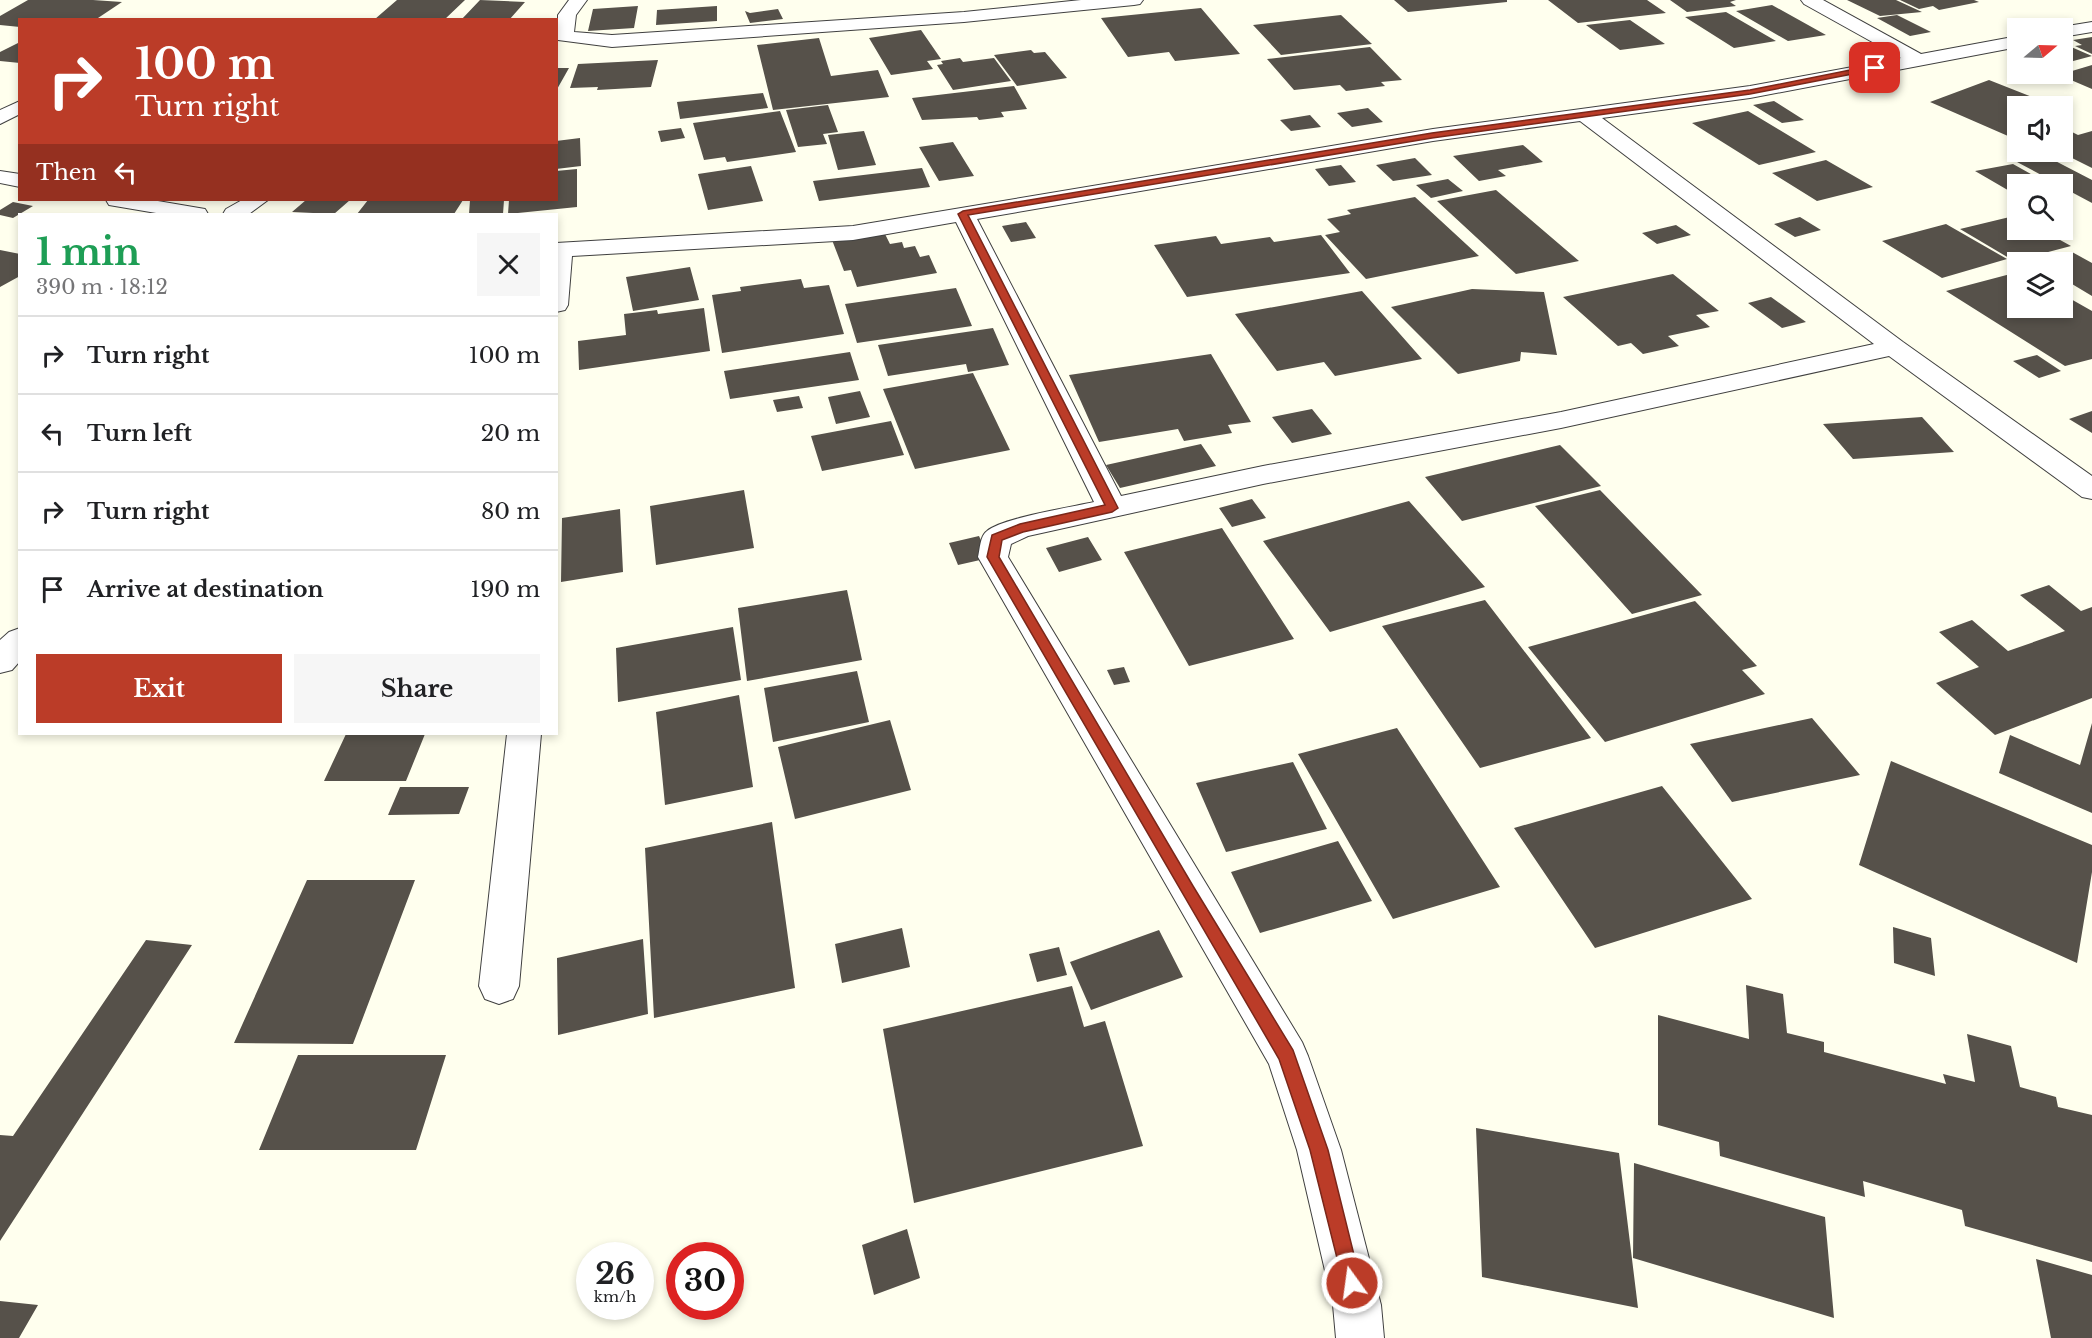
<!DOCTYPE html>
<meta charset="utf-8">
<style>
body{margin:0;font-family:"Libre Baskerville",serif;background:#f6f6f6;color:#202124;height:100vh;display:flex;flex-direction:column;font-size:22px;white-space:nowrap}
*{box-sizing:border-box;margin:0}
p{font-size:20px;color:#757577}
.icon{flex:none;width:33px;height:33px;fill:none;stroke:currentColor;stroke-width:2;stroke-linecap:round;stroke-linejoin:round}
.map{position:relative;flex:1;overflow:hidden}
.panel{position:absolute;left:18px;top:213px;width:540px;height:522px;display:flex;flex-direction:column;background:#fff;border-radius:0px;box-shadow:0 3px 9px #0003}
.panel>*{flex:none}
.top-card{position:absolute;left:18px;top:18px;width:540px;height:183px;border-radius:0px;box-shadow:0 3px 9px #0003;background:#bb3c28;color:#fff;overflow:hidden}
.needle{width:39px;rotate:71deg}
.tools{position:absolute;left:2007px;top:18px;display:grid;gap:12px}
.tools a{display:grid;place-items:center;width:66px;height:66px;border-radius:0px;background:#fff;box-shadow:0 3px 9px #0003;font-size:30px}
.speed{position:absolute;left:576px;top:1242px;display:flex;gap:12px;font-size:30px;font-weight:700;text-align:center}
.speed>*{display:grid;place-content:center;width:78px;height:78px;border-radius:50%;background:#fff;box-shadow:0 3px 9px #0003;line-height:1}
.speed small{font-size:15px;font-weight:400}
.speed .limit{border:9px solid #d22;background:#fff;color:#111}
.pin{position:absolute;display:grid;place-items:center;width:51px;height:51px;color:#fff;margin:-26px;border-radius:12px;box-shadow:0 3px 9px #0006}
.me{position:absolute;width:66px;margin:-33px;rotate:346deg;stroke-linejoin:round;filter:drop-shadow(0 0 4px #0008)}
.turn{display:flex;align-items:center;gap:21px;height:126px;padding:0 18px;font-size:27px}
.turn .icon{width:78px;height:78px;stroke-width:2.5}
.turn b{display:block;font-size:42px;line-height:51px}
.then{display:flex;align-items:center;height:57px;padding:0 18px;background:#0003;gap:12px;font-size:22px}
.round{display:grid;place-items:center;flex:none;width:63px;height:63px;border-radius:0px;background:#f6f6f6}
.headline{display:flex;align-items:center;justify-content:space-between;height:102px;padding:0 18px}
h1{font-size:36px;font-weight:700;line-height:45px;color:#1e9e55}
.primary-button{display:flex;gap:12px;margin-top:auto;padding:12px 18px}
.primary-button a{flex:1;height:69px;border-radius:0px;background:#bb3c28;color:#fff;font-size:24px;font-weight:700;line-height:69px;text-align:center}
.primary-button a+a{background:#f6f6f6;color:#202124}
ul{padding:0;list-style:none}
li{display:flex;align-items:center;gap:18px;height:78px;padding:0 18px;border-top:2px solid #e0e0e0}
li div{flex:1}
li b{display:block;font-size:22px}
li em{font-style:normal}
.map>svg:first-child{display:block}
.building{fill:#56514a}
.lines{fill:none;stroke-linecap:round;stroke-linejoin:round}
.lane-casing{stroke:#404040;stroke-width:2}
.street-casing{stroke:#404040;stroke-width:2}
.lane{fill:#fff;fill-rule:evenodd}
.street{fill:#fff;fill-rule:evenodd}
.route{fill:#bb3c28;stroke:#7a271a;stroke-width:1.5}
</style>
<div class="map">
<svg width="2092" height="1338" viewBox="0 0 2092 1338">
<rect width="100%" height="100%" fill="#ffe"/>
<path class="building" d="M28,0h65l29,2 -27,18h-75v7l-20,-2v-9z
M397,0h68l-21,20 -69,-1z
M480,0l45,2 -16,18h-48z
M1394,0h113v2l-99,10z
M1548,0h99l19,13 -88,10z
M1670,0h66l-6,2 6,4 -49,6z
M1847,0h49l26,12 -42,4z
M1900,0h74l5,2 -40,8 -6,-4 -14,3z
M1772,5l54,30 -38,6 -52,-30z
M638,6l-4,22 -46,3 5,-22z
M717,6v15l-61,4 1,-15z
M1201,8l39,46 -65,7 -6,-9 -41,5 -27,-39z
M778,9l5,10 -33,4 -5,-12 5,2z
M1726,12l50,29 -42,7 -49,-31z
M1341,15l31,29 -91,11 -28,-30z
M1897,15l34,17 -21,4 -33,-18z
M1630,20l35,24 -45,6 -34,-25z
M921,30l20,29 -14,2 6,8 -42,6 -22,-37z
M2092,37v17l-17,-8 7,-1 -9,-5z
M819,38l12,38 47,-6 11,27 -116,13 -16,-65z
M20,42v21l-20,-2v-9z
M2062,43l30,13 -30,8z
M1370,47l32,33 -21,2 4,4 -39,5 -6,-6 -46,5 -27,-31z
M1031,50l3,3 11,-1 22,26 -50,8 -23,-31z
M960,58l3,4 31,-4 17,23 -58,9 -16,-25 6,-1 -2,-3z
M658,60l-7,27 -54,3 1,-3 -28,1 8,-24z
M2092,65v24l-35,-15h5z
M556,68h13l-13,23z
M1989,80l66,26h-37v26l-10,4 -78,-34z
M1014,86l13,23 -26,3 3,5 -25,3 -2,-3 -55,3 -10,-22z
M763,93l5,15 -88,11 -3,-17z
M1774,101l30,19 -22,3 -29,-18z
M828,105l10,27 -15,2 4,10 -29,3 -12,-37z
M1368,108l15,14 -31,5 -15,-14z
M780,111l16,41 -69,10 -2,-5 -21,3 -11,-37z
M1748,111l68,41 -57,13 -67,-42z
M1310,115l11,12 -30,4 -11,-11z
M2062,127l16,8 14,-4v37l-30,-15z
M681,128l4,10 -24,4 -3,-11z
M864,131l12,34 -38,5 -10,-35z
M580,138l1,28 -25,3v-28z
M953,142l21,34 -35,5 -20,-34z
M1523,145l20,17 -45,8 8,6 -27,5 -26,-25z
M2018,152h20l54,28v23l-30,-16v-3h-4l-41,-22 14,-3z
M1415,158l17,17 -39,6 -17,-16z
M1826,160l47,27 -56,14 -45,-28z
M2013,164l36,20h-31v12l-43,-25z
M1341,165l15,17 -27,4 -14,-17z
M751,166l12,35 -55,9 -10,-36z
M922,168l8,19 -111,14 -6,-20z
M577,169v38l-69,7 1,-14h47v-29z
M1448,179l15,12 -32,7 -15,-13z
M1496,190l83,71 -63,13 -79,-73z
M1415,197l64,59 -113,23 -41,-44 15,-3 -13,-13 24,-5 -4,-4z
M306,200h44l-16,14 -42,-2z
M368,200h95l-9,14h-97z
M470,200h34l-1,14h-34z
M13,202l20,4 -20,12 -13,-3v-5z
M2018,215v15h24l29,16 -57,15 -54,-32z
M1800,217l21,13 -26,7 -21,-13z
M1026,222l10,16 -25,4 -9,-16z
M1946,224l61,35 -65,19 -60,-37z
M1676,225l15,10 -34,9 -15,-11z
M884,232l6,12 12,-2 2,6 11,-2 5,11 9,-2 8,18 -80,14 -6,-17 -7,1 -12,-31z
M1321,235l29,38 -163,24 -33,-52 62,-9 5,8 49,-7 4,5z
M0,250l20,4v22l-20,11z
M2072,252l20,11v33l-30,-18v-16h-24l-4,-2z
M690,267l9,33 -66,11 -7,-34z
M2018,272v36h44v-14l30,17v48l-27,7 -119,-75z
M1673,274l46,37 -23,4 14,12 -42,9 11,10 -36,8 -12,-11 -13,3 -55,-49z
M801,279l3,9 25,-3 15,49 -122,19 -10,-58 29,-4 -1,-4z
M956,288l16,38 -115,17 -12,-39z
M1472,289l72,3 13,63 -36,-3 -1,9 -62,13 -67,-67z
M1362,291l60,68 -87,17 -11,-14 -47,9 -42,-57z
M1771,297l35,25 -24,6 -34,-25z
M704,308l6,43 -131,19 -1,-29 48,-6 -2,-21 33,-4 1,4z
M993,328l16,37 -41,7 -2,-8 -78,12 -10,-31z
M850,352l9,28 -129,19 -6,-28z
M1211,354l40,68 -23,3 4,8 -48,8 -6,-12 -79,13 -30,-67z
M2037,355l24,16 -22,7 -26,-17z
M973,373l37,77 -95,19 -32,-80z
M860,391l10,26 -34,7 -8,-27z
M799,396l4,12 -26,4 -4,-12z
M1312,409l20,25 -40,9 -20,-26z
M2092,411v22l-23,-14z
M1922,417l32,35 -101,7 -30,-35z
M891,421l13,34 -82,16 -11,-35z
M1201,444l15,22 -96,22 -14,-23z
M1560,445l41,41 -139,35 -37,-44z
M744,490l10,58 -98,17 -6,-59z
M1600,490l102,105 -70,19 -97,-108z
M1252,499l14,19 -34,9 -13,-19z
M1409,501l76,86 -155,45 -67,-91z
M620,509l3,63 -62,10 1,-64z
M1222,528l72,111 -105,27 -65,-114z
M979,536l10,22 -31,7 -9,-22z
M1088,537l14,23 -43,12 -13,-24z
M2049,585l32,26 11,-4v91l-97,37 -59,-52 43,-16 -40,-35 33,-12 36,31 57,-20 -45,-36z
M847,590l15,70 -115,21 -9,-73z
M1485,600l106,138 -111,30 -98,-142z
M1695,601l62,65 -15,4 23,24 -160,48 -77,-95z
M733,627l8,53 -123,22 -2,-54z
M1124,667l6,15 -16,3 -7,-15z
M857,671l12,51 -96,20 -9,-54z
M739,695l14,92 -88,18 -9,-93z
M1812,718l48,57 -128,27 -42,-58z
M890,720l21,70 -116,29 -17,-72z
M2092,723v90l-93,-40 11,-38 70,30z
M1397,728l103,159 -107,32 -95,-165z
M346,734h79l-19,47h-82z
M1891,761l201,84v27l-15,91 -218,-98z
M1293,762l34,67 -101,23 -30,-69z
M1662,786l90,113 -157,49 -81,-120z
M400,787h69l-10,27 -71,1z
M772,822l23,166 -141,30 -9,-170z
M1338,841l34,60 -112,32 -29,-61z
M307,880h108l-62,164 -119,-1z
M1893,927l38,11 4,38 -41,-13z
M902,928l8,39 -68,16 -7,-39z
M1159,930l24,47 -92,33 -21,-48z
M643,939l5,75 -90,21 -1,-77z
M146,940l46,5 -192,296v-106l13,1z
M1059,947l8,28 -30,7 -8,-28z
M1746,985l37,9 4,39 37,9v10l122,32 -3,-10 32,8 -8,-48 44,12 9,41 36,10 2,10 34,8v147l-127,-36 -3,-16 -99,-29 2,16 -145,-41 -1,-14 -61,-17v-110l91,24z
M1072,986l12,41 21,-6 38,125 -229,57 -31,-174z
M298,1055h148l-30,95h-157z
M1476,1128l143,25 19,155 -156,-31z
M1634,1163l191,54 9,101 -201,-60z
M907,1229l13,49 -46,17 -12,-50z
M2036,1259l56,16v63h-41z
M0,1301l38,4 -19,33h-19z"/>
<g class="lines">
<g class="lane-casing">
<path id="lane" d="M20,101v13l-20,10v-14z"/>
</g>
<g class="street-casing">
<path id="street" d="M569,0h18l-11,15 -2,17 38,3 352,-23 117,-12h62l-3,4 -6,1 -170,17 -352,25 -54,-7v-25z
M1801,0h22l98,54 97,-18v11l-268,51 -148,20 301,224 189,134v23l-10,-2 -193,-141 -328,72 -298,56 -235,52 -17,8 -3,13 294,485 6,14 33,94 40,155 3,33h-48l-3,-33 -36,-155 -28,-86 -291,-507c2,-8 2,-21 9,-26 15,-13 85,-24 107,-29l-138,-280 -103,18 -281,16 -4,49 -3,5 -9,2v-69l297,-17 580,-97 317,-43 151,-28 -97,-54zM1580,121l294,223 -313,68 -298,54 -142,30 -144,-277 456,-78z
M2092,22v10l-30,5v-9h-7z
M0,171l20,3v13l-20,-4z
M106,200h46l53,9 3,5h-46l-53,-9z
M242,200h26l-19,14h-26l3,-5z
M20,628v33l-8,9 -12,3v-33l9,-8z
M507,734h34l-22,252 -6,13 -14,5 -14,-5 -6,-13z"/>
</g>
<use href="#lane" class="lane"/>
<use href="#street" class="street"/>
</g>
<path class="route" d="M1875,65l4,3 -1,1 -128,25 -318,44 -464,77 150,293 -6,4 -89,20 -21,8 -3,17 194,329 100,164 35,100 33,133 -2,7 -7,2 -7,-2 -35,-140 -31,-91 -292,-502 5,-22 28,-11 85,-19 -147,-291 5,-3 469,-78 318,-43z"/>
</svg>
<div class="tools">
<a><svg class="needle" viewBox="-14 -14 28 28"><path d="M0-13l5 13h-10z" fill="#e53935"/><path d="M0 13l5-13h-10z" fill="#757577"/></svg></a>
<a><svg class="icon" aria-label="sound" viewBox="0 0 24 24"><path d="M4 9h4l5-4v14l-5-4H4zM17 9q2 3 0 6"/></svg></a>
<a><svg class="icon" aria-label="search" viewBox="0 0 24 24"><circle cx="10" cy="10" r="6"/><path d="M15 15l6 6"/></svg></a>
<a><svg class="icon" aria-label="layers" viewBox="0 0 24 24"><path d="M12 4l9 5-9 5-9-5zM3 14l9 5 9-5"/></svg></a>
</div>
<div class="speed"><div>26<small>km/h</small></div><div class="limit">30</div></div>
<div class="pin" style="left:1875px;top:68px;background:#d93025"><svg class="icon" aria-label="arrive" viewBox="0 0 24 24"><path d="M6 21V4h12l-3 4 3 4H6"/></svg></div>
<svg class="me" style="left:1352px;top:1283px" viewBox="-20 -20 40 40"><circle r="17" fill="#bb3c28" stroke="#fff" stroke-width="3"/><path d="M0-11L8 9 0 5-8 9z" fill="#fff"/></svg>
<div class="top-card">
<div class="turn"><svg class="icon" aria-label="right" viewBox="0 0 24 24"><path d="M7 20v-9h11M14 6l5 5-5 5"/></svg><div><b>100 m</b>Turn right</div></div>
<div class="then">Then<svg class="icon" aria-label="left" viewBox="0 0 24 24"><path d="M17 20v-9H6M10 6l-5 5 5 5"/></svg></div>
</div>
<section class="panel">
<div class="headline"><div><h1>1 min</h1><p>390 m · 18:12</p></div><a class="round"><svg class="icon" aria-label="close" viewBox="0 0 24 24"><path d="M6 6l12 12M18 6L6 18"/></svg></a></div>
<ul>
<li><svg class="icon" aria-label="right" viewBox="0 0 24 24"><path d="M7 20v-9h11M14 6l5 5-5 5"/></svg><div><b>Turn right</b></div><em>100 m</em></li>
<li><svg class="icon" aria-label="left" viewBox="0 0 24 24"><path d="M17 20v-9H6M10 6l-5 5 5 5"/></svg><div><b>Turn left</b></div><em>20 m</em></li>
<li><svg class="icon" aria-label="right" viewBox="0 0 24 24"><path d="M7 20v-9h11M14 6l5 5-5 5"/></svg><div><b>Turn right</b></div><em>80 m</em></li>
<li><svg class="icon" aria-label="arrive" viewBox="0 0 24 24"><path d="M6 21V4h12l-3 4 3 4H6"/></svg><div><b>Arrive at destination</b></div><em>190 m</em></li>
</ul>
<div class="primary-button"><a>Exit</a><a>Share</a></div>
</section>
</div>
